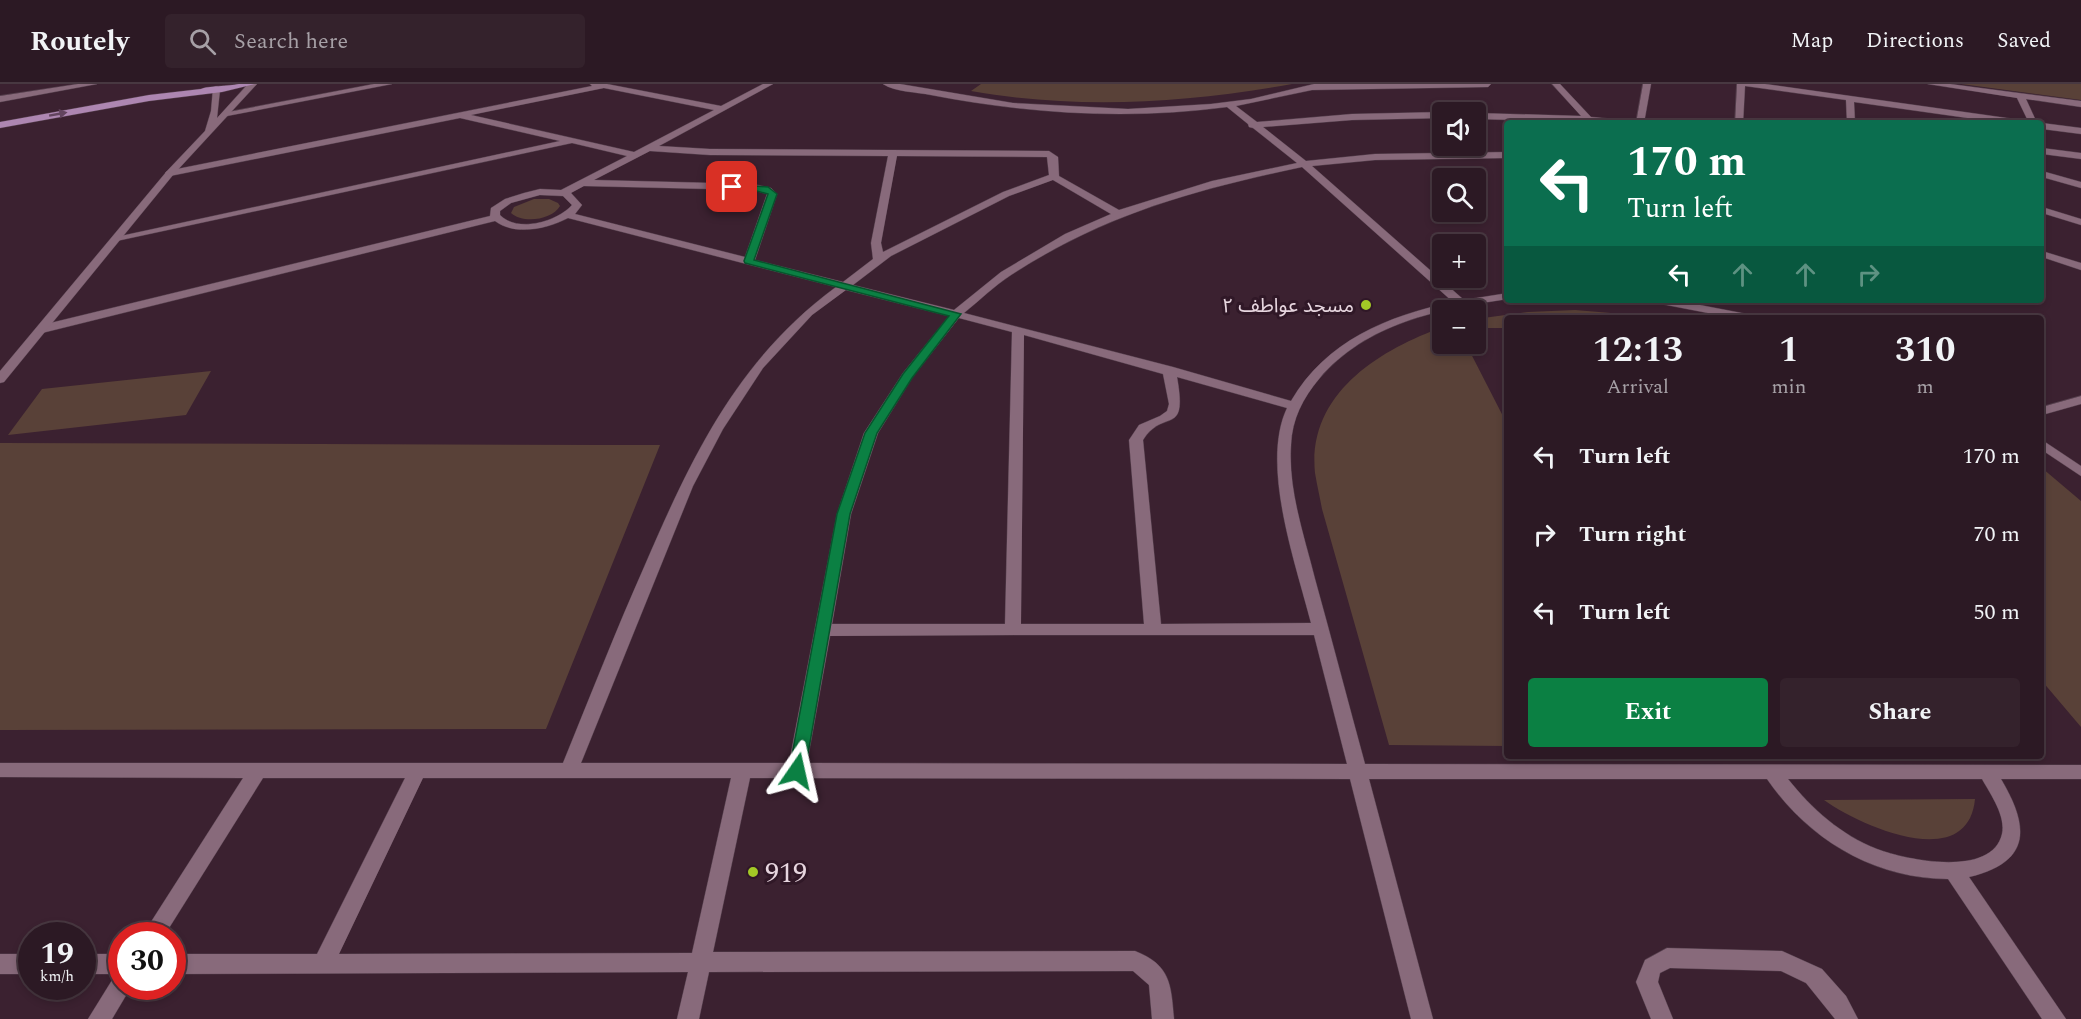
<!DOCTYPE html>
<meta charset="utf-8">
<style>
body{margin:0;font-family:Spectral,"Noto Sans Arabic",serif;background:#34222c;color:#f1f3f6;height:100vh;display:flex;flex-direction:column;font-size:22px;white-space:nowrap}
*{box-sizing:border-box;margin:0}
p{font-size:20px;color:#a6a0a6}
.icon{flex:none;width:33px;height:33px;fill:none;stroke:currentColor;stroke-width:2;stroke-linecap:round;stroke-linejoin:round}
.map{position:relative;flex:1;overflow:hidden}
.drawer{position:absolute;left:1504px;top:231px;width:540px;height:444px;display:flex;flex-direction:column;background:#2c1924;border-radius:6px;box-shadow:0 3px 9px #0003,0 0 0 2px #483841}
.drawer>*{flex:none}
.top-card{position:absolute;left:1504px;top:36px;width:540px;height:183px;border-radius:6px;box-shadow:0 3px 9px #0003,0 0 0 2px #483841;background:#0b6e4f;color:#fff;overflow:hidden}
.buttons{position:absolute;left:1432px;top:18px;display:grid;gap:12px}
.buttons a{display:grid;place-items:center;width:54px;height:54px;border-radius:6px;background:#2c1924;box-shadow:0 3px 9px #0003,0 0 0 2px #483841;font-size:30px}
.speed{position:absolute;left:18px;top:838px;display:flex;gap:12px;font-size:30px;font-weight:700;text-align:center}
.speed>*{display:grid;place-content:center;width:78px;height:78px;border-radius:50%;background:#2c1924;box-shadow:0 3px 9px #0003,0 0 0 2px #483841;line-height:1}
.speed small{font-size:15px;font-weight:400}
.speed .limit{border:9px solid #d22;background:#fff;color:#111}
.pin{position:absolute;display:grid;place-items:center;width:51px;height:51px;color:#fff;margin:-26px;border-radius:12px;box-shadow:0 3px 9px #0006}
.me{position:absolute;width:66px;margin:-33px;rotate:11deg;stroke-linejoin:round;filter:drop-shadow(0 0 4px #0008)}
.turn{display:flex;align-items:center;gap:21px;height:126px;padding:0 24px;font-size:27px}
.turn .icon{width:78px;height:78px;stroke-width:2.5}
.turn b{display:block;font-size:42px;line-height:51px}
.lanes{display:flex;align-items:center;height:57px;padding:0 24px;background:#0003;justify-content:center;gap:30px;direction:ltr}
.lanes .off{opacity:.35}
.eta{display:flex;justify-content:space-evenly;align-items:center;height:102px;text-align:center}
.eta b{font-size:36px;font-weight:700;line-height:42px}
.primary-button{display:flex;gap:12px;margin-top:auto;padding:12px 24px}
.primary-button a{flex:1;height:69px;border-radius:6px;background:#0b8043;color:#fff;font-size:24px;font-weight:700;line-height:69px;text-align:center}
.primary-button a+a{background:#34222c;color:#f1f3f6}
ul{padding:0;list-style:none}
li{display:flex;align-items:center;gap:18px;height:78px;padding:0 24px}
li div{flex:1}
li b{display:block;font-size:22px}
li em{font-style:normal}
header{display:flex;align-items:center;gap:36px;box-sizing:border-box;height:84px;padding:0 30px;background:#2c1924;border-bottom:2px solid #483841}
header strong{font-size:28px}
nav{display:flex;gap:33px;margin-inline-start:auto;font-size:21px}
.search{width:420px;height:54px;background:#34222c;display:flex;align-items:center;gap:15px;box-sizing:border-box;padding:0 21px;border-radius:6px;color:#a6a0a6;font-size:22px}
.map>svg:first-child{display:block}
.green{fill:#594138}
.lines{fill:none;stroke-linecap:round;stroke-linejoin:round}
.street-casing{stroke:#543f4c;stroke-width:1}
.secondary-casing{stroke:#543f4c;stroke-width:1}
.primary-casing{stroke:#543f4c;stroke-width:1}
.street{fill:#886a7b;fill-rule:evenodd}
.secondary{fill:#886a7b;fill-rule:evenodd}
.primary{fill:#ad86b1;fill-rule:evenodd}
.oneway{fill:#62445e}
.route{fill:#0b8043;stroke:#07532c;stroke-width:1.5}
.poi-dot{fill:#a3c926;stroke:#301827;stroke-width:2}
.labels{text-anchor:middle;stroke-width:6;stroke-linejoin:round;paint-order:stroke}
.far-poi-label{font-size:20px;fill:#e7d6df;stroke:#301827;text-anchor:end}
.near-poi-label{font-size:28px;fill:#e7d6df;stroke:#301827;text-anchor:start}
</style>
<header>
<strong>Routely</strong>
<div class="search"><svg class="icon" aria-label="search" viewBox="0 0 24 24"><circle cx="10" cy="10" r="6"/><path d="M15 15l6 6"/></svg>Search here</div>
<nav><a>Map</a><a>Directions</a><a>Saved</a></nav>
</header>
<div class="map">
<svg width="2081" height="935" viewBox="0 0 2081 935">
<rect width="100%" height="100%" fill="#3b2130"/>
<path class="green" d="M981,0h311c-107,19 -213,26 -321,7z
M1961,0h120v16z
M534,115h15l9,4 2,3c-8,14 -37,18 -49,7l3,-6z
M1575,226l96,8h-163l-1,10h-31v-9l7,-1 45,-6z
M1443,243v17h23l41,80v322l-118,-1 -67,-236c-2,-11 -5,-24 -7,-36 -8,-79 64,-123 128,-146z
M211,287l-25,44 -178,20 34,-46z
M0,359l604,2h56l-114,284 -546,1z
M2042,384l39,33v226l-39,-46z
M1975,715c-7,75 -115,27 -151,1z"/>
<g class="lines">
<g class="street-casing">
<path id="street" d="M78,0h19l-97,18v-6z
M374,0h18l-165,32 -4,-3z
M590,0h17l114,22 42,-22h10l-114,62 51,3 339,2 9,6 1,19 60,34 93,-29 85,-18 -44,-35 -4,-1 -1,-3 -21,-17c-98,13 -198,7 -296,-12 -14,-3 -36,-3 -48,-11h17l113,19 115,6 83,-5 40,-5 63,-15h177l-3,3 -176,3 -76,16 21,16 95,-8 91,-2v6l-91,2 -89,7 43,34 69,-7 133,-2v6l-133,2 -63,6 152,134 44,-7v6c-69,10 -142,24 -189,80 -16,19 -27,40 -28,66 -3,45 13,90 24,134 17,61 33,123 50,185l716,1v14h-80c29,49 30,83 -32,98l97,142h-24l-94,-140c-74,0 -140,-40 -181,-100h-398l64,240h-22l-61,-240 -600,-1 -37,174 422,-1c36,14 36,34 39,68h-22l-3,-34 -16,-14 -424,1 -10,47h-22l11,-47 -516,2v-20h145l88,-176h-142l-99,158h-22l101,-158 -243,-1v-14h563c27,-66 53,-133 82,-198 47,-109 93,-206 191,-278l-268,-69c-21,11 -53,18 -73,3l-453,112 -6,-4 6,-4 448,-109 1,-8 14,-9 19,-6 16,-4 21,1 66,-34 -55,-13 -460,99 -1,-2 5,-3 444,-96 -100,-23 -290,58 -5,-3 2,-2 425,-85zM604,4l110,22 -80,42 -163,-37zM650,67l60,4 178,1 -17,87 2,16 -30,23 -88,-22 22,-66 -6,-6 -18,-4 -159,-4zM897,72l150,1 2,18 -46,17 -120,60 -2,-9zM1302,83l151,135c-66,14 -127,39 -162,99l-118,-34 -209,-54c16,-13 30,-27 47,-38 94,-61 183,-85 291,-108zM1053,96l58,34 -46,20 -64,38 -47,38 -101,-25 38,-29 118,-60zM584,102l169,4 14,4 -22,63 -170,-43 7,-9 -11,-12zM540,111l23,1 9,9c-15,17 -55,28 -72,10v-4l11,-8zM846,206l103,26 -46,57 -39,60 -27,81 -48,249h-208l112,-277 30,-57 40,-61 49,-53zM959,234l53,14 -7,292h-173l19,-110 27,-81 34,-55zM1024,251l139,39 6,30 -2,7 -7,5 -21,9 -10,15 15,184h-123zM1177,293l110,31c-27,57 9,156 24,215l-150,1 -18,-184c21,-33 45,-1 34,-63zM1014,551h300l33,129 -540,-1 23,-127zM423,694h308l-39,175 -353,1zM1788,695h194c9,16 24,37 20,55 -10,44 -96,26 -125,15 -36,-14 -65,-40 -89,-70z
M1552,0h8l31,33 33,3 4,3 -152,-4v-6l105,3z
M1643,0h8l-7,39h-8z
M1737,0h28l256,36 4,3h-22l-149,-21 1,21h-8l-1,-23 -101,-14 -2,37h-8z
M1928,0h22l131,17v6l-55,-8 11,24h-8l-12,-25z
M2042,39l39,5v6l-39,-5z
M2042,64l39,5v6l-39,-5z
M2042,87l39,11v6l-39,-11z
M2042,123l39,12v6l-39,-12z
M2042,167l39,12v7l-39,-13z
M1650,216h24l78,15 6,3h-24l-78,-15z
M2081,312v8l-39,11v-8z
M2042,356l39,26v10l-39,-26z
M1667,864l115,3 40,18 24,27 12,23h-23l-29,-36 -25,-12 -111,-3 -10,5 -2,9 15,37h-22l-15,-37 9,-22z
M0,870h32v20h-32z
M82,870h40v20h-40z
M122,890v13h9l-19,32h-24l26,-42z"/>
</g>
<g class="secondary-casing">
<path id="secondary" d="M248,0h9l-84,91 -169,207 -4,1v-12l167,-200 38,-40 6,-20 2,-23 7,2 -3,28z"/>
</g>
<g class="primary-casing">
<path id="primary" d="M239,0h16l-33,8 -73,9 -149,27v-6l149,-27 52,-6c6,-3 28,-3 38,-5z"/>
</g>
<use href="#street" class="street"/>
<use href="#secondary" class="secondary"/>
<use href="#primary" class="primary"/>
</g>
<defs><path id="oneway-solid" d="M-6-.8H1V-3.2L6.5 0L1 3.2V.8H-6Z" transform="scale(1.5)"/></defs>
<use class="oneway" href="#oneway-solid" transform="translate(58 30) rotate(-10)"/>
<path class="route" d="M732,100l36,3 9,7 -23,66 207,54 -49,64 -35,55 -27,81 -45,257 -2,4 -6,2 -6,-2 -2,-4 48,-257 28,-81 38,-59 46,-58 -204,-53 -1,-2 24,-67 -15,-4 -25,-2v-3z"/>
<g class="poi-dot">
<circle cx="1366" cy="221" r="6"/>
<circle cx="753" cy="788" r="6"/>
</g>
<g class="labels">
<g class="far-poi-label">
<text x="1354" y="228">مسجد عواطف ٢</text>
</g>
<g class="near-poi-label">
<text x="765" y="798">919</text>
</g>
</g>
</svg>
<div class="buttons">
<a><svg class="icon" aria-label="sound" viewBox="0 0 24 24"><path d="M4 9h4l5-4v14l-5-4H4zM17 9q2 3 0 6"/></svg></a>
<a><svg class="icon" aria-label="search" viewBox="0 0 24 24"><circle cx="10" cy="10" r="6"/><path d="M15 15l6 6"/></svg></a>
<a>+</a>
<a>−</a>
</div>
<div class="speed"><div>19<small>km/h</small></div><div class="limit">30</div></div>
<div class="pin" style="left:732px;top:103px;background:#d93025"><svg class="icon" aria-label="arrive" viewBox="0 0 24 24"><path d="M6 21V4h12l-3 4 3 4H6"/></svg></div>
<svg class="me" style="left:797px;top:687px" viewBox="-20 -20 40 40"><path d="M0-17L14 15 0 8-14 15z" fill="#0b8043" stroke="#fff" stroke-width="4"/></svg>
<div class="top-card">
<div class="turn"><svg class="icon" aria-label="left" viewBox="0 0 24 24"><path d="M17 20v-9H6M10 6l-5 5 5 5"/></svg><div><b>170 m</b>Turn left</div></div>
<div class="lanes"><svg class="icon" aria-label="left" viewBox="0 0 24 24"><path d="M17 20v-9H6M10 6l-5 5 5 5"/></svg><svg class="icon off" aria-label="ahead" viewBox="0 0 24 24"><path d="M12 20V5M6 11l6-6 6 6"/></svg><svg class="icon off" aria-label="ahead" viewBox="0 0 24 24"><path d="M12 20V5M6 11l6-6 6 6"/></svg><svg class="icon off" aria-label="right" viewBox="0 0 24 24"><path d="M7 20v-9h11M14 6l5 5-5 5"/></svg></div>
</div>
<section class="drawer">
<div class="eta">
<div><b>12:13</b><p>Arrival</p></div>
<div><b>1</b><p>min</p></div>
<div><b>310</b><p>m</p></div>
</div>
<ul>
<li><svg class="icon" aria-label="left" viewBox="0 0 24 24"><path d="M17 20v-9H6M10 6l-5 5 5 5"/></svg><div><b>Turn left</b></div><em>170 m</em></li>
<li><svg class="icon" aria-label="right" viewBox="0 0 24 24"><path d="M7 20v-9h11M14 6l5 5-5 5"/></svg><div><b>Turn right</b></div><em>70 m</em></li>
<li><svg class="icon" aria-label="left" viewBox="0 0 24 24"><path d="M17 20v-9H6M10 6l-5 5 5 5"/></svg><div><b>Turn left</b></div><em>50 m</em></li>
</ul>
<div class="primary-button"><a>Exit</a><a>Share</a></div>
</section>
</div>
